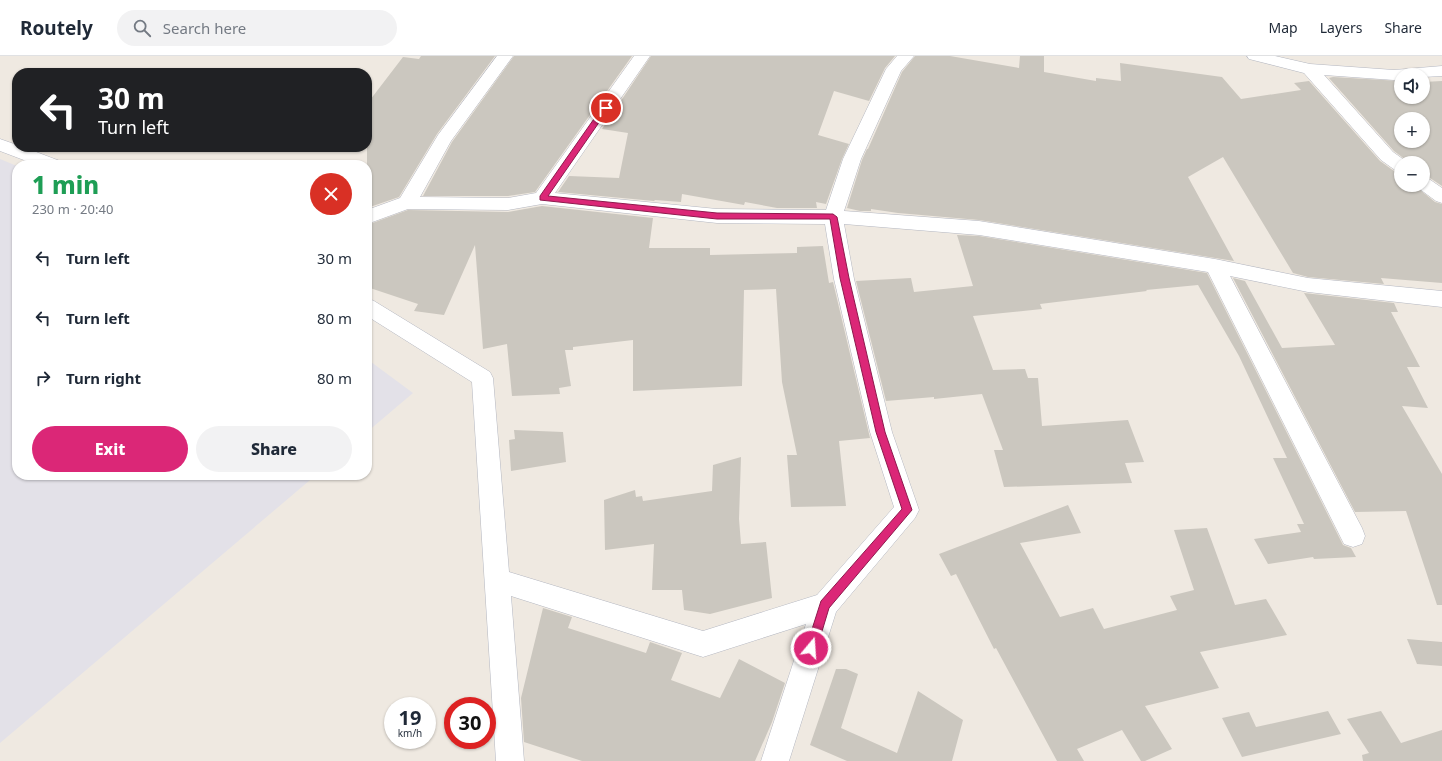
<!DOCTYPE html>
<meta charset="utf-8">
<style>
body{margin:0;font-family:"Noto Sans",sans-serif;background:#f2f2f3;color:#1f2937;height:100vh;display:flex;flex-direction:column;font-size:15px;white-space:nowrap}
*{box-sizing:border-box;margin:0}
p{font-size:13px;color:#747a83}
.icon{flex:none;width:22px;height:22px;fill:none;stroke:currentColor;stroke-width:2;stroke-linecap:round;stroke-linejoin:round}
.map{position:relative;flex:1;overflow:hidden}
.side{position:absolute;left:12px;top:104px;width:360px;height:320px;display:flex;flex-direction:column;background:#fff;border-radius:16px;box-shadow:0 1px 3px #0004}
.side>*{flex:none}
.banner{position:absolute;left:12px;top:12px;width:360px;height:84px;border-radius:16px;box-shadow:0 1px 3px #0004;background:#202124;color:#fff;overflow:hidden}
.buttons{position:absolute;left:1394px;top:12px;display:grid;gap:8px}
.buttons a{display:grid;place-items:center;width:36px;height:36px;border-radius:50%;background:#fff;box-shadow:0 1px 3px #0004;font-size:20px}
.speed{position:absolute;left:384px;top:641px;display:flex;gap:8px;font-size:20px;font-weight:700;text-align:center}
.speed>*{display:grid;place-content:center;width:52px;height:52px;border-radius:50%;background:#fff;box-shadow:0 1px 3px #0004;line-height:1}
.speed small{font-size:10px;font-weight:400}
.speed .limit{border:6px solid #d22;background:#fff;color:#111}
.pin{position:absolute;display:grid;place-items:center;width:34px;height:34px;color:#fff;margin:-17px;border:2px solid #fff;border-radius:50%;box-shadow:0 1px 4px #0007}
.me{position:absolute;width:44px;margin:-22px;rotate:18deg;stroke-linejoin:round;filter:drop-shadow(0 0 3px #0008)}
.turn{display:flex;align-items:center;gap:14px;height:84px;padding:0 20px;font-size:18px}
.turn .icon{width:52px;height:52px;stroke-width:2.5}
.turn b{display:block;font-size:28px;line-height:34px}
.round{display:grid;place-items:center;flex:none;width:42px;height:42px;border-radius:21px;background:#f2f2f3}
.overview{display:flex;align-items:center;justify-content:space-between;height:68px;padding:0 20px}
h1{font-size:24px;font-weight:800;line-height:30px;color:#1e9e55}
.primary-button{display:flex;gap:8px;margin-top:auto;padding:8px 20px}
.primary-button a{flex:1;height:46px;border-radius:24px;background:#db2777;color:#fff;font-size:16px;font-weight:800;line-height:46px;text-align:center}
.primary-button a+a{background:#f2f2f3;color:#1f2937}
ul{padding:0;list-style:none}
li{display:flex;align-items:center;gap:12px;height:60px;padding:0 20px}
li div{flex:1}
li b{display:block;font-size:15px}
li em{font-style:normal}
header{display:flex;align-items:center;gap:24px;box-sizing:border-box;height:56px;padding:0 20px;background:#fff;border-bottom:1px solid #e0e1e3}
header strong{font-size:19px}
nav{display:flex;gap:22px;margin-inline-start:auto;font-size:14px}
.search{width:280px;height:36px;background:#f2f2f3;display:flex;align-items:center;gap:10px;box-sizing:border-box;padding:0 14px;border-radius:22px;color:#747a83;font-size:15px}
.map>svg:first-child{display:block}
.industrial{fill:#e3e1e8}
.building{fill:#cbc7bf;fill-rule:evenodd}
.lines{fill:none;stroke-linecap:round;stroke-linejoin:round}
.street-casing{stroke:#b4b7c1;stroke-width:1}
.street{fill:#fff;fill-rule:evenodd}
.route{fill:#db2777;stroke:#8e194d}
</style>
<header>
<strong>Routely</strong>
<div class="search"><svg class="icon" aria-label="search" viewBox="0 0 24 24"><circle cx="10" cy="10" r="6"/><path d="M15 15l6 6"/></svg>Search here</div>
<nav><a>Map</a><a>Layers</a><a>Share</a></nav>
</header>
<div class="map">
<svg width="1442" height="705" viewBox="0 0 1442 705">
<rect width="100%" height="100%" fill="#efe9e1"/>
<path class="industrial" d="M0,103l17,7v309h299l-316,268z
M367,303l46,34 -46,39z"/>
<path class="building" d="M421,0h74l-58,78 -38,63 -32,11v-104l36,-47 16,2z
M514,0h118l-97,136 -27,4h-85l29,-54z
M651,0h244l-10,12 -16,33 -35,-10 -16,44 31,9 -7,15 -16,45 -10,-2 1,6h-40l-32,-6 -1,3 -62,-11 -1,8 -26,-2 -1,1 -96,-9 11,-16 50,2 9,-45 -26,-4z
M915,0h35l69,12 1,-12h24v16l52,9v-3l25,3 -1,-18 102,14 19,22 60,-9 -7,-7 15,-2 71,80 14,10 7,2v12h13l21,17 7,2v79l-61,-5 3,6 -76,-7 -15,-4 -70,-116 -35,20 46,84 -255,-41 -81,-7 -27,-4v2h-11l-13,-3 15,-48 5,-11h1l34,-77z
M1333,21l67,4 1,16h22v-15l19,-1v105l-12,-8 -7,-2v-13h-13l-16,-12 -65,-73zM1401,63h22v22h-22z
M542,150l111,12 -4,30h61v7l87,-2v-6l26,-1 6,37 4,-1 37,156 -31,3 7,65 -55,1 -4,-52h10l-15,-73 -6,-93 -32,1 -2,96 -109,5v-51l-60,7v3h-8l6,36 -12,2 1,6 -48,2 -5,-52 -24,5 -8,-104 -31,70 -30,-4 4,-7 -51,-17v-62l41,-15 100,2z
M957,179l22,1 228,37 136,272 8,3 5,9 -42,2 -1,-2 -45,7 -14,-25 47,-7 -4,-8h7l-31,-66h14l-48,-102 -41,-71 -52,5 1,1 -107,13 2,5 -69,7 20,54 32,-1 3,9h10l4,48 86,-6 16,42 -19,1 7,20 -128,4 -10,-37h9l-21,-56 -48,5v-2l-48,4 -30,-120 55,-3 3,14 59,-6z
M1233,222l12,3 37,67 53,-3 -31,-52 90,10 4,9h-7l29,55h-13l21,41 -26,-2 40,68v131h-5l-31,-94 -51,1z
M514,374l49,2 3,30 -55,9 -2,-31 6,-1z
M741,401l-2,62 2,25 25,-2 6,56 -62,16 -26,-4 -2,-20h-30l2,-46 -49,6 -1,-50 31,-10 1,7 6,-1 1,5 69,-10 1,-26z
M1068,449l13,28 -61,10 40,74 33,-9 11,21 73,-19 -7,-14 24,-6 -20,-60 33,-2 28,77 31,-6 21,36 -87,17 19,36 -74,18 27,43 -27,12h-4l-19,-31 -45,19 7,12h-27l-61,-113 -2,1 -38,-75 -5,2 -12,-22z
M543,552l29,9 -4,11 78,25 4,-11 32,11 -11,27 49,18 19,-39 46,24 -13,39 -17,39h-173l-58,-19 -3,-44z
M1407,583l35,3v24l-25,-2z
M836,613h10l12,5 -17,54 56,25 21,-62 45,29 -11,41h-105l-37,-16z
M1328,655l13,23 -99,23 -20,-39 27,-6 7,15z
M1381,655l20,32 41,-13v31h-79l-1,-6 7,-2 -22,-34z"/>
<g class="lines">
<g class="street-casing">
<path id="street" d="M497,0h16l-62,85 -31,56 88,1 28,-5 98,-137h16l-95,137 162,16 109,1 17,-51 43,-90 11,-13h17l-13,15 -40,88 -17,52 135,10 236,38 93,19 134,13v16l-134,-15 -78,-16 132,252 3,8 -3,8 -9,3 -9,-3 -136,-272 -229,-37 -135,-11 10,55 38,153 27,78 -4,8 -79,94 -47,149h-28l45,-137 -103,33 -192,-61 13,165h-28l-24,-379 -105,-66v-18l7,3 116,71 3,6 16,194 194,59 114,-36 77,-88 -24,-75 -36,-153 -9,-55 -108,-1 -175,-19 -34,6 -100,-1 -41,15v-14l33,-12 38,-63z
M1247,0h28l35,8 84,6 48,-4v10l-19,1v-2h-22v4l-7,1 -70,-5 69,77 14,10 1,1h-7v9l-6,-2 -14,-10 -77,-87 -55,-14z
M0,83l17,6v2h6l37,14 3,4h-26l-37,-14z
M1423,121l6,2 13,9v15l-6,-2 -19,-14 -2,-2h8z"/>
</g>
<use href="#street" class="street"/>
</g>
<path class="route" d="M603,50h3l3,2 -61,88 169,17 116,1 4,3 12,61 36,154 27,78 -83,98 -12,40 -2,3 -4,2 -4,-2 -1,-3 15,-47 81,-92 -26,-77 -36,-154 -10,-59h-113l-177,-19v-4z"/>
</svg>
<div class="buttons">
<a><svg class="icon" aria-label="sound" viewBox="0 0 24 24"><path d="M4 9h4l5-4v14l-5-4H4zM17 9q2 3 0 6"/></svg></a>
<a>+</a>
<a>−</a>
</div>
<div class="speed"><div>19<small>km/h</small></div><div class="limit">30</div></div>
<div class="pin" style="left:606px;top:52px;background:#d93025"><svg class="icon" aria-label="arrive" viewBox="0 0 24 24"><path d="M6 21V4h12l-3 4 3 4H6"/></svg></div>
<svg class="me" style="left:811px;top:592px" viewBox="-20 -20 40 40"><circle r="17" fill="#db2777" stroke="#fff" stroke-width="3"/><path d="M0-11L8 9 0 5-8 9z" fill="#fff"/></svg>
<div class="banner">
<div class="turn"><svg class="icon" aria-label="left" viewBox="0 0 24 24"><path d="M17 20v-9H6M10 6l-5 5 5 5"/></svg><div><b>30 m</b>Turn left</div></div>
</div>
<section class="side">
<div class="overview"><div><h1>1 min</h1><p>230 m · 20:40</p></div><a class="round" style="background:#d93025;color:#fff"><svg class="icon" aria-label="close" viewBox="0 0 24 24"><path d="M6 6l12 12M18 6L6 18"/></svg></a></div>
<ul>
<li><svg class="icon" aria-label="left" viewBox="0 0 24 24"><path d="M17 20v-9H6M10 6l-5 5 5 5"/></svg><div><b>Turn left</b></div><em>30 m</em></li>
<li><svg class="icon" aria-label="left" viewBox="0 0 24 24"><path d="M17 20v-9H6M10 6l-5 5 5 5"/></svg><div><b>Turn left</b></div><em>80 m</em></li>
<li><svg class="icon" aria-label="right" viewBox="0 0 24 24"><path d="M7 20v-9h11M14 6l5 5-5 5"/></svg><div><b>Turn right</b></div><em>80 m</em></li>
</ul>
<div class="primary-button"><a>Exit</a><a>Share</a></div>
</section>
</div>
